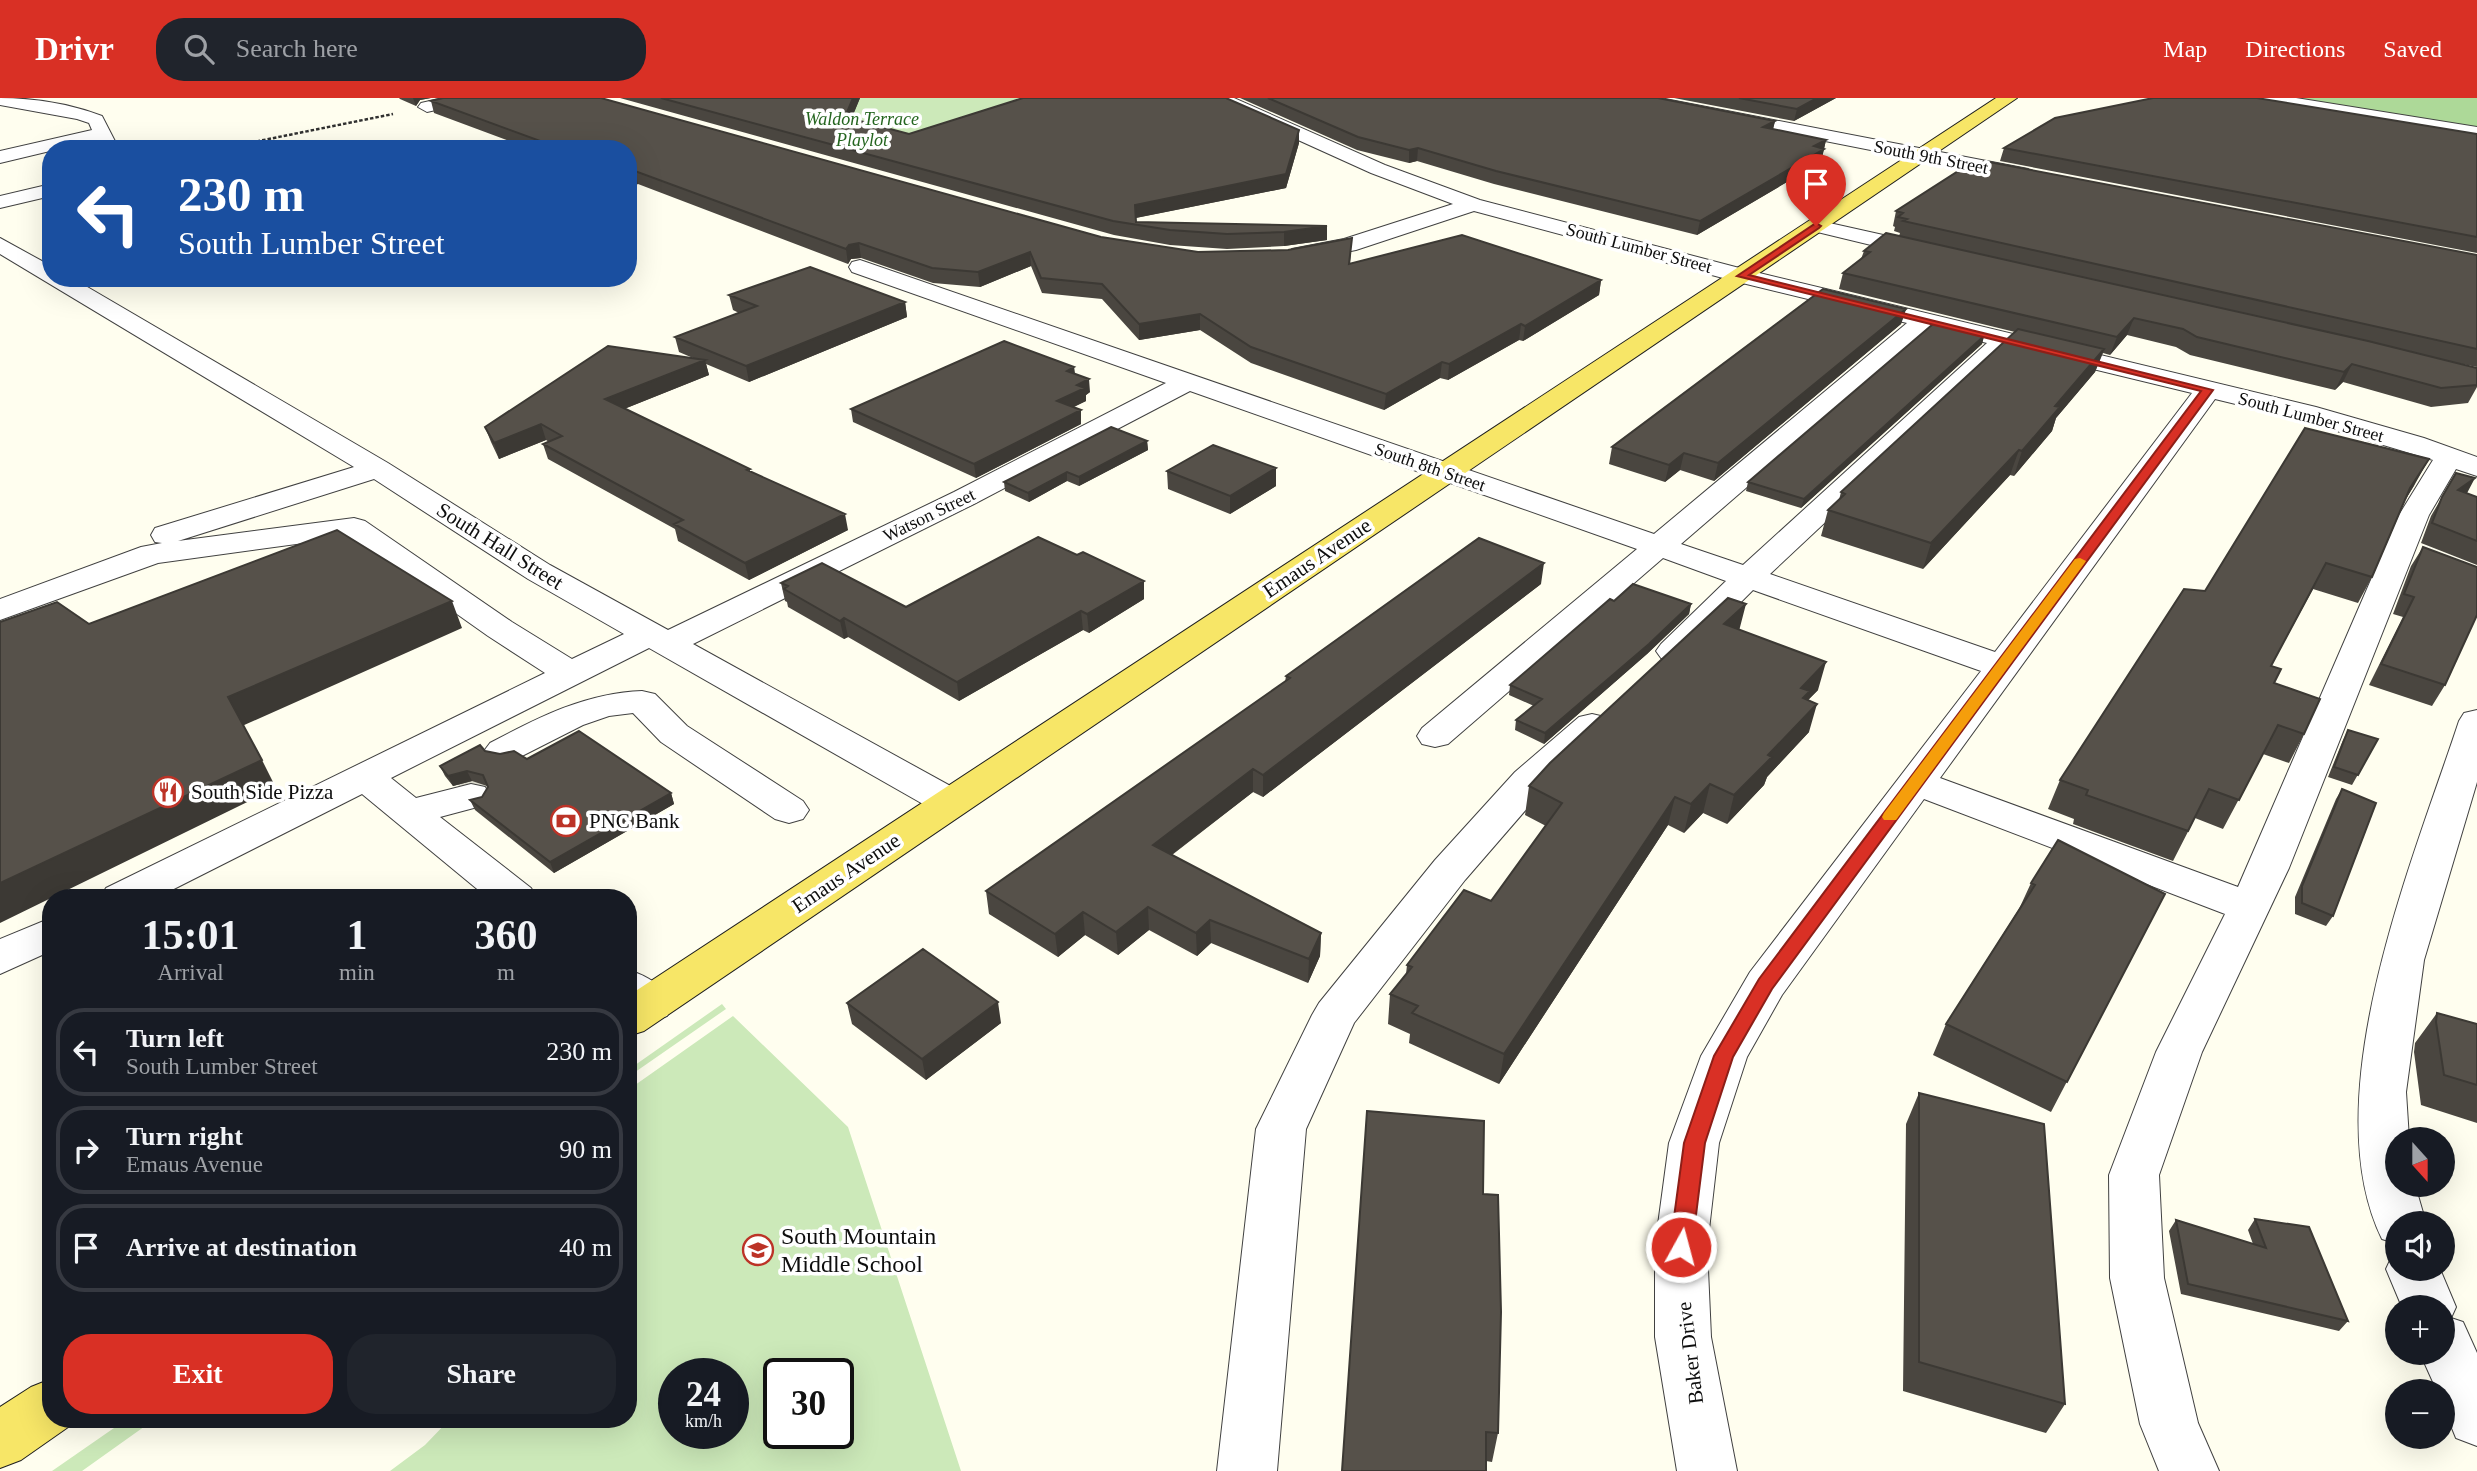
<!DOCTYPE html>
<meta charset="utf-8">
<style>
body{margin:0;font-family:"Times New Roman",serif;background:#20242c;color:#f1f3f6;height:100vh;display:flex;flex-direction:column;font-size:26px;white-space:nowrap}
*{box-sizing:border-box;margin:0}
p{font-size:23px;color:#9ea1a6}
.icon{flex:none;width:38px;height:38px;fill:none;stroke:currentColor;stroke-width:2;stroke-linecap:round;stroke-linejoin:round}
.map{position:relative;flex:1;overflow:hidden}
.drawer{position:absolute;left:42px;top:791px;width:595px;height:539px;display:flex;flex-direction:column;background:#171b24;border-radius:28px;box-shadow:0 7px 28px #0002}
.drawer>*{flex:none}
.hud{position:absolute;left:42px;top:42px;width:595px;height:147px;border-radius:28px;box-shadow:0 7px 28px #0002;background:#1a4fa0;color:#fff;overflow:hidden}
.needle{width:46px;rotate:159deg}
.tools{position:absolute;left:2385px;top:1029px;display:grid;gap:14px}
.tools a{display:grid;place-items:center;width:70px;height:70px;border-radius:50%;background:#171b24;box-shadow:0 7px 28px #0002;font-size:35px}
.speed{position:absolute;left:658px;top:1260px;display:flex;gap:14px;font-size:35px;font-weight:700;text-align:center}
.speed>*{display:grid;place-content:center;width:91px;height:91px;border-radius:50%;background:#171b24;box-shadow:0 7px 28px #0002;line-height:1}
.speed small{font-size:18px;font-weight:400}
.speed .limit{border:4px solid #111;border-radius:10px;background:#fff;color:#111}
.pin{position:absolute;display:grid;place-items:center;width:60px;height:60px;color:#fff;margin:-72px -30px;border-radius:50% 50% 50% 0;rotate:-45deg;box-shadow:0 0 7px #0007}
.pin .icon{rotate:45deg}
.me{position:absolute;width:77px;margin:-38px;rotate:7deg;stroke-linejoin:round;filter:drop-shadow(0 0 5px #0008)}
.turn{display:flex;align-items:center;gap:24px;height:147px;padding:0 21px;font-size:32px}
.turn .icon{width:91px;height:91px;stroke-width:2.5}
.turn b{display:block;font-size:49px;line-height:60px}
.eta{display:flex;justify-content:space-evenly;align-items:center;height:119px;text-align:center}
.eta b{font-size:42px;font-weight:700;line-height:49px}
.primary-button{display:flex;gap:14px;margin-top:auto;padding:14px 21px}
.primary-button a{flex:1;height:80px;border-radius:28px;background:#d93025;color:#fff;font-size:28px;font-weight:700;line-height:80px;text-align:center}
.primary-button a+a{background:#20242c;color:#f1f3f6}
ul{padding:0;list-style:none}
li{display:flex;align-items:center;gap:21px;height:88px;margin:0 14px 10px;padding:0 7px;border:4px solid #363941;border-radius:28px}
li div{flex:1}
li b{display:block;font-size:26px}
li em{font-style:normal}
header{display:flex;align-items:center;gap:42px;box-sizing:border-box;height:98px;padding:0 35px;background:#d93025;color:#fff}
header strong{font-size:33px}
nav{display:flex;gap:38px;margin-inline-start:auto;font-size:24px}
.search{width:490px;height:63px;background:#20242c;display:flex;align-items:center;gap:18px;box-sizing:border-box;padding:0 24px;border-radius:28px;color:#9ea1a6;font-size:26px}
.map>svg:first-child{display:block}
.green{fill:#cce9b9;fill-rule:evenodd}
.forest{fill:#add998}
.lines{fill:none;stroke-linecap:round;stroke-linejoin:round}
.minor-tunnel{stroke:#dbdacd;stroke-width:41;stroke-dasharray:41 21;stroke-linecap:butt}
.minor-casing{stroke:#414141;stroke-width:2}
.major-casing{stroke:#1f1f1f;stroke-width:2}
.path{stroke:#303030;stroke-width:2.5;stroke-dasharray:3.5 2;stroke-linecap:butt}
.minor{fill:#fff;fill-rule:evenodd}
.major{fill:#f7e667;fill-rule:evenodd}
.wall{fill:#4a4640}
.shaded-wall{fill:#3c3934}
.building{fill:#56514a;stroke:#3c3934;stroke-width:2}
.route{fill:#d93025;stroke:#8d1f18;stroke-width:2}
.slow{fill:#f59e0b}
.labels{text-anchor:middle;stroke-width:7;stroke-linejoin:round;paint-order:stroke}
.far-park-label{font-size:18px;font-style:italic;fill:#24651f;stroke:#fff}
.far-street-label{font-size:18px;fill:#0e0e0e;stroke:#fff}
.street-label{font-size:21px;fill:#0e0e0e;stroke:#fff}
.poi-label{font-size:21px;fill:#0e0e0e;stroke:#fff;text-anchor:start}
.near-poi-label{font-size:24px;fill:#0e0e0e;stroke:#fff;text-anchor:start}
</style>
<header>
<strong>Drivr</strong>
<div class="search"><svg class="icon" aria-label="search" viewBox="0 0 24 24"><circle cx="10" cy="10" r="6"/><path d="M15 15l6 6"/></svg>Search here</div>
<nav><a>Map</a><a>Directions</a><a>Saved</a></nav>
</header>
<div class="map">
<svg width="2477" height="1373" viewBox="0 0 2477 1373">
<rect width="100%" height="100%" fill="#fffeef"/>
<path class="green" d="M781,0h261l-179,64z
M722,906l4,5 -98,68v-7z
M733,918l115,111 113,344h-571l35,-26 25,-26h178v-329zM674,1276h59v59h-59zM779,1276h59v59h-59z
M127,1321h28l-73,52h-30z"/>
<path class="forest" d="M2287,0h190v30z"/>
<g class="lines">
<path class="minor-tunnel" d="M460,690l55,-29"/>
<g class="minor-casing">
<path id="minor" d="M0,0c34,0 71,6 102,18l17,33h-19l-4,-9 -96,23v-12l92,-21 -3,-7 -12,-4 -77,-14z
M443,0h31l-3,4 -44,10 -9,-5 3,-4z
M1211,0h23l151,67 95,35 267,70 569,137 108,31 53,19v19l-21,-7 -27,46 -140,353 -87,184 -43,123 5,103 34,145 21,48h-60l-19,-47 -30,-146 -1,-103 47,-123 69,-138 -301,-115 -142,196 -35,62 -28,86 -12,104 4,90 26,134h-60l-22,-134v-90l14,-104 32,-87 49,-84 231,-301 -228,-81 -68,68 -12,3 -12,-3 -5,-7 5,-7 65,-63 -63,-23 -215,186 -13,3 -13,-3 -5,-8 5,-8 215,-179 -447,-158 -216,113 -281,140 272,150 6,9 -6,9 -14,3 -14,-3 -288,-164 -258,130 25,20 55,-14 14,3 5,9 -5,9 -45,12 91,71 6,10h-49l-126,-104 -206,104h-56l6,-10 439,-215 -57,-37 -140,-99 -190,26 -158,57v-21l141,-52 21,-4 -7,-1 -4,-7 4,-7 199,-61 -354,-213v-16l51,28v12h21l316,185 162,102 118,65 286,-138 212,-109 -314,-111 -3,-5 3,-5 8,-2 794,274 253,-211 -173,-42 -260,-70 -118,39 -56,11 -8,-2 -3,-5 3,-5 52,-10 109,-35 -82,-31 -157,-71zM1930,231l57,14 -244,222 -62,-21zM2010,251l182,44 -197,259 -225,-78zM2215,301l82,20 136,41 -34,55 -161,372 -298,-109zM374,381l154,100 96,55 -52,25 -60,-37 -147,-101 -11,-3 -176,23z
M1624,0h36l368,71 10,6 -10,6 -395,-78z
M2254,0h42l181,29v10l-214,-34z
M51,86v12l-51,12v-12z
M1816,122l121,27 3,5 -3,5 -8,2 -120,-29 -4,-4 4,-4z
M642,593l13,3 32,32 116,75 6,9 -6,9 -14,4 -14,-4 -114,-77 -28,-29 -24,3 -26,9 -67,34 -13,3 -13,-3 -6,-8 6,-8c49,-26 96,-50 152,-52z
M2477,612v72l-53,178 -18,132 3,47h-11v46h17l11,38h-28v21l-16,-5c-69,-142 31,-378 77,-518l5,-8z
M1592,616l13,3 5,8 -5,8 -62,57 -78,90 -111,143 -48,106 -29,342h-60l39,-342 56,-114 7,-12 116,-143 80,-88 64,-55z
M51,820v33l-51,23v-35z
M628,872c20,6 36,16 46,34l-7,12c-15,5 -26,5 -39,-6z
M2398,1153v18h42l16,38 -5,11 12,4 14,31v93l-21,-8 -13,-32v-15h-6l-17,-38h23v-46h-41l-16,-38 8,-17z"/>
</g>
<g class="major-casing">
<path id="major" d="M1996,0h21l-1373,933 -16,5v-40z
M51,1281v40h23l-3,6 -50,35 -21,8v-61l31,-20z"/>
</g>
<path class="path" d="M219,51l174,-35"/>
<use href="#minor" class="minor"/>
<use href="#major" class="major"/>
</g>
<path class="wall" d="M399,0h32l-11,2 -4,6 -16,-7z
M620,0h240l-9,21 58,15 390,-4v13l-13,45 -150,30v4l191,4v14l-43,6 -57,3 -57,-4 -56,-10z
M1240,0h418l117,23 -2,8 53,11 -5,22 -124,73 -203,-51 -77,-23 -8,2 -52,-13z
M1674,0h162l-42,23z
M431,3l670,136 97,15h153l-1,11 251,17 -2,15 -76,46 -4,-1 -71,40 -8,-2 -56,32 -133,-47 -51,-33 -61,10 -37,-41 -60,-6 -11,-27 -51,21 -47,-4 -72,-25 -10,1 -3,5 -210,-80 -7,2 -3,-1v-36h-97l-97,-36z
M2477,36v119l-477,-92 4,-13z
M1896,113l581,44v112l-25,-5 25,6v19l-9,16 -37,4 -88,-25 -8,8 -145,-35 -14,-8 -49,-12 -17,20 -7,-2 -8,19 -39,46 -4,13 -38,45 -4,-1 -87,94 -102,-33 7,-26 11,-10 2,-8 174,-160 -176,-43 4,-16 18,-14 3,-8 35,-15 1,-3 -6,-2 1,-4 -2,-1z
M729,197l176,7 2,15 -158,65 -43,-18 3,11 -85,34 126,60v2l98,59 -99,50 -71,-39 -3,-12 -127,-70 -5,-15 6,-2 -3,-2 -47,19 -8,-17 -6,-15 208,-69 -14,-6 -4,-15 64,-24 -6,-3z
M1906,211l-5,15 -187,157 -34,-11 -15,12 -56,-18 3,-17z
M1984,238l-2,8 -181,164 -55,-17 2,-9z
M1074,269l1,7 15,18 -4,3v6l-12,6 7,3v14l-105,54 -123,-56 -2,-13z
M1147,343l1,9 -69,36 -12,-5 -38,21 -24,-11 -1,-9z
M1167,373l109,15 -46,28 -62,-25z
M2456,375l11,20 10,4v68l-56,-22 10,-27z
M2415,386l-10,16 -33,77 -14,26 -45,-14 -42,77 3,17 30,51 -15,29 -26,-9 -40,75 -28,-11 -22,43 -100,-37 1,-5 -26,-10 12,-29z
M2423,449l22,138 -13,21 -63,-21 34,-68 -10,-3 18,-48z
M1077,457l67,26v18l-55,34 -6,-3 -124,71 -111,-64 -4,2 -56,-32 -1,-5 -2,-1 -4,-18 125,24z
M1541,486l-278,213 -10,-5 -81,63 149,78 -1,23 -12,27 -97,-40 -14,13 -48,-26 -31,25 -33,-20 -27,22 -69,-43 -3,-23 299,-209 1,-6z
M1614,503l77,3 -2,10 -42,40 -103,90 -29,-14 1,-10 18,-14 -25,-11 1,-10z
M1740,532l78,60 -10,10 1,32 -42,45 -3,8 -37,39 -24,-11 -19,20 -16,-8 -169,259 -90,-41 1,-9 -22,-10 2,-30 16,-20 1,-9 84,-64 55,-75 -21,-11 4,-29z
M2348,632l30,9 -26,46 -24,-8 15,-37z
M485,653l42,8 144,34 3,11 -120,69 -79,-63 -5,-10 12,-3 6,-10 -1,-1 -15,-5 -19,5 -8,-10 -5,-10z
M2342,691l-9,127 -7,10 -31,-12v-17l41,-98z
M2031,785l134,11 -114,218 -118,-57 13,-31 73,-115z
M847,905l154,20 -75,57 -74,-56z
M2437,915l40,11v99l-56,-18 -7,-53 1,-9z
M1919,995l146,311 -19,29 -143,-42 3,-267z
M1483,1096l15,239 -6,29 -6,-1z
M2255,1121l93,102 -9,10 -158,-37 -12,-63 7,-11 77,24 -5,-14z"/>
<path class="shaded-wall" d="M413,0h18l-11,2 -4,6z
M853,0h7l-13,32 -2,-13z
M1817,0h19l-42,23 3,-12z
M1775,23l-3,12 -9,-6z
M1299,32v13l-13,45 -151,30v-13z
M1826,42l-5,22 -124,73 3,-14 114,-75z
M1418,50l-1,13 -8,2v-13z
M635,73l3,13 -7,2 -3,-13z
M1327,128v14l-43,6v-14z
M859,145l2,15 -10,1 -3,5 -2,-15 3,-4z
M1030,154l1,14 -51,21 -2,-15z
M1601,182l-2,15 -76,46 2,-15z
M905,204l2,15 -158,65 -3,-16z
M1906,211l-5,15 -187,157 4,-18z
M1200,216v16l-61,10v-16z
M2134,220l-7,17 -17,20 7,-18z
M1521,226l-2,16 -71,40 1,-16z
M1984,238l-2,8 -181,164 3,-9z
M2104,251l-9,23 -39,46 -4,13 -38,45 8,-25 33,-45z
M705,262l4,15 -100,40 -4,-16z
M1442,264l-2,16 -56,32 2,-16z
M2352,266l-9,18 -8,8 9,-18z
M1074,269l1,13 -8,-9z
M1089,281l1,13 -4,3v6l-28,13 -1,-13 20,-16z
M1081,312v14l-105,54 -2,-14z
M541,326l5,16 -47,19 -5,-16z
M1147,343l1,9 -69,36v-9z
M2019,352l-9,25 -87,94 8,-26z
M1684,355l-4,17 -15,12 4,-17z
M2429,361l-14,25 -18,30 13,-26z
M1276,370v18l-46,28v-18z
M1067,374v9l-38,21 -1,-9z
M2475,380l-10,19 -7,-7z
M845,416l3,16 -99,50 -4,-17z
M1544,465l-3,21 -278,213v-22z
M1144,483v18l-55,34 -2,-19z
M452,503l10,27 -220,98 -14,-29z
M1691,506l-2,10 -42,40 -103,90 1,-11z
M1746,506l-7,27 -15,-7z
M1081,513l2,19 -124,71 -2,-19z
M844,520l4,19 -4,2 -4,-18z
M1826,564l-8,28 -12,12 -5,17v-31z
M1817,606l-8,28 -42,45 -3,8 -37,39 7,-29 34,-40z
M262,662l14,28 -276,135v-40z
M1253,671v23l-99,76 -1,-23z
M467,673l5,10 -19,5 -5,-10z
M1710,686l-7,29 -19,20 7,-29z
M671,695l3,11 -120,69 -4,-11z
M1675,699l-7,28 -169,259 5,-30z
M1148,809l1,23 -31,25 -2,-23z
M1083,814l2,23 -27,22 -3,-23z
M1210,822l1,23 -14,13 -1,-23z
M1321,835l-1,23 -12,27 1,-24z
M998,904l3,21 -75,57 -4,-21z"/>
<path class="building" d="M443,0h158l500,139 97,15 90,-2 64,-12 -3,26 113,-29 139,45 -76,46 -4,-2 -72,40 -7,-2 -56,32 -135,-47 -51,-33 -61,10 -37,-40 -61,-6 -11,-26 -52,20 -46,-4 -73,-25 -10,2 -3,4 -211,-78 -7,2v-24h-66l-131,-48z
M661,0h192l-8,19 64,17 114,-36h203l73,32 -13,44 -151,31 1,17 191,4 -43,6 -57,2 -57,-4 -57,-9z
M1268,0h390l117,23 -12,6 63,13 -12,6 10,3 -124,72 -204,-50 -78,-23 -9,2 -51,-13z
M1739,0h78l-20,11z
M2153,0h104l220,36v103l-473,-89 51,-30z
M1984,63l493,94v94l-574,-128 4,-2 -9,-2 5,-4 -7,-2 67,-43 14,-2z
M1886,135l482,108 109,27v17l-36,3 -89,-24 -8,8 -147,-35 -14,-8 -49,-11 -17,19 -274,-64 27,-21 -6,-1z
M810,169l95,35 -159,64 -71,-29 82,-31 -28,-11z
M1823,191l83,20 -188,154 -34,-10 -15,12 -57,-18z
M1933,226l51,12 -180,163 -56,-17z
M2018,231l86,20 -49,57 5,1 -38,44 -3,-1 -88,93 -103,-33 17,-16 -4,-2z
M1004,243l70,26 -7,4 22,8 -12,6 8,3 -28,13 24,9 -107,54 -123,-55z
M608,248l97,14 -100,39 145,70 -3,1 98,44 -100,49 -71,-39 9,-4 -140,-76 19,-8 -21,-12 -47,19 -9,-16z
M1111,329l36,14 -68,36 -12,-5 -39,21 -24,-11z
M2305,330l124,31 -19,29 -38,89 -46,-14 -55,103 10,3 -7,14 46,16 -16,35 -26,-9 -39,75 -30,-11 -21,42 -102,-36 2,-5 -28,-10 124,-191 21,2z
M1213,347l63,23 -46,28 -63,-25z
M2456,375l19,5 -17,12 19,7v44l-45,-18 10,-26z
M337,432l115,71 -224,96 34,63 -262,123v-261l57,-20 32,22z
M1038,439l39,18 6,-3 61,29 -57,33 -6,-3 -124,71 -113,-64 -4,3 -56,-32 4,-3 -7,-3 41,-20 84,44z
M1479,440l65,25 -281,212 -10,-6 -100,76 168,88 -12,26 -99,-39 -14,13 -48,-26 -32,25 -33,-20 -28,22 -69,-43 304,-213 -4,-2z
M2423,449l54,20v48l-32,70 -64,-21 33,-67 -10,-3z
M1633,486l58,20 -42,40 -104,89 -29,-13 26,-21 -32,-14 100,-86 4,2z
M1728,500l18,6 -22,20 102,38 -25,26 9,3 -7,7 14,6 -49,51 4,2 -38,38 -24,-11 -19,20 -16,-7 -171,257 -92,-41 6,-7 -28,-12 22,-27 -5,-2 57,-75 27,11 71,-98 -33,-17 21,-23z
M2348,632l30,9 -20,36 -24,-8z
M579,633l92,62 -121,69 -80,-62 12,-3 6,-10 -5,-12 -16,-4 -19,5 -8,-10 40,-21 5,6 15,3 14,-3 13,8z
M2342,691l34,14 -43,113 -31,-13v-17z
M2058,742l107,54 -98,188 -121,-58 89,-139 -4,-2z
M923,851l75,53 -76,57 -75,-56z
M2437,915l40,11v61l-33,-10 -8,-53z
M1919,995l125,31 21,280 -146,-42z
M1367,1013l117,10 -1,73 15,1 3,117 -3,121 -12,-1v39h-144z
M2255,1121l54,8 39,94 -160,-37 -12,-64 90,28z"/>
<path class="route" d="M1816,125l5,3 -2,2 -70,47 464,115 -441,599 -39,68 -28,86 -13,104 -3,6 -8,3 -8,-3 -3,-6 14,-104 30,-87 45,-77 442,-588 -464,-115z"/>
<path class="slow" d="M2080,460l6,3 -2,3 -188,256h-12l-2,-3 2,-4 191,-254z"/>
<defs>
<g id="restaurant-ring" transform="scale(1.575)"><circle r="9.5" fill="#fff" stroke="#bc3327" stroke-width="1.5"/><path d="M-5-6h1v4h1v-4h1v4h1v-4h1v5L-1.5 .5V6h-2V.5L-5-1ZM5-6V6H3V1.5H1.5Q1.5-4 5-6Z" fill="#bc3327"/></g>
<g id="bank-ring" transform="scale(1.575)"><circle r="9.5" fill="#fff" stroke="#bc3327" stroke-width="1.5"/><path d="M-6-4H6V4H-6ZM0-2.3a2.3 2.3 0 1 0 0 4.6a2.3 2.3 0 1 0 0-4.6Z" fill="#bc3327"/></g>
<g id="school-ring" transform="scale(1.575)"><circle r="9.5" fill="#fff" stroke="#bc3327" stroke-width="1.5"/><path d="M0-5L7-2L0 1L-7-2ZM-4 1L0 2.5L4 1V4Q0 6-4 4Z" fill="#bc3327"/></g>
</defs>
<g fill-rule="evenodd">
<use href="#restaurant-ring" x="168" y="694"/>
<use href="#bank-ring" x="566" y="723"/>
<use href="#school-ring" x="758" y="1152"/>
</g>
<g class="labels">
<g class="far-park-label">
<text x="862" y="27">Waldon Terrace<tspan x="862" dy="21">Playlot</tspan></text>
</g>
<g class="far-street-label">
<text transform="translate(1931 59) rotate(11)" y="6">South 9th Street</text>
<text transform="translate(1639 150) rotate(15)" y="6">South Lumber Street</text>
<text transform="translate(2311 319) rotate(15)" y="6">South Lumber Street</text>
<text transform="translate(1430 369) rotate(19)" y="6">South 8th Street</text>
<text transform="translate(929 417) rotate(-26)" y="6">Watson Street</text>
</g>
<g class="street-label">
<text transform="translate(500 448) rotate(32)" y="7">South Hall Street</text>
<text transform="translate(1317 460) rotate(-34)" y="7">Emaus Avenue</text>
<text transform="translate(846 775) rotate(-34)" y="7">Emaus Avenue</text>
<text transform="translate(1690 1255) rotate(-97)" y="7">Baker Drive</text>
</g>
<g class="poi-label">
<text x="191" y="701">South Side Pizza</text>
<text x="589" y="730">PNC Bank</text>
</g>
<g class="near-poi-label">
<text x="781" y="1146">South Mountain<tspan x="781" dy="28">Middle School</tspan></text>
</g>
</g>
</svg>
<div class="tools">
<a><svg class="needle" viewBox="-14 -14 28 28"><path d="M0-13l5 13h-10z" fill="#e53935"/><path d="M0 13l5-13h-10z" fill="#9ea1a6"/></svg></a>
<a><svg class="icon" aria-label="sound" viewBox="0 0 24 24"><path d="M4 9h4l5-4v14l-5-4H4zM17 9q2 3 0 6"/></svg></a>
<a>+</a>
<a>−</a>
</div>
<div class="speed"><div>24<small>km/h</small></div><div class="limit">30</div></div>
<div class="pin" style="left:1816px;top:128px;background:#d93025"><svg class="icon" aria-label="arrive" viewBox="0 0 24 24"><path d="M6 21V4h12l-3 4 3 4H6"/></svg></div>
<svg class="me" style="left:1681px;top:1149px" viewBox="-20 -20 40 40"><circle r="17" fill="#d93025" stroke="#fff" stroke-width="3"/><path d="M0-11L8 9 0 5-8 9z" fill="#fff"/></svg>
<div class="hud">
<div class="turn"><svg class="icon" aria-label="left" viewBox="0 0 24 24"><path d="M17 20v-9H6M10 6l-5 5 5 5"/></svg><div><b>230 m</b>South Lumber Street</div></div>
</div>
<section class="drawer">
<div class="eta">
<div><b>15:01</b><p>Arrival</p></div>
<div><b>1</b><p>min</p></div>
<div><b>360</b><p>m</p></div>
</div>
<ul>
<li><svg class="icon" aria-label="left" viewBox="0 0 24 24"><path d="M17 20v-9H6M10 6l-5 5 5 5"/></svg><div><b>Turn left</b><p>South Lumber Street</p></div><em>230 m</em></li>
<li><svg class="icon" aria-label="right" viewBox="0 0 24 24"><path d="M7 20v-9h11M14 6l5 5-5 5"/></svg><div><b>Turn right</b><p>Emaus Avenue</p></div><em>90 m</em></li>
<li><svg class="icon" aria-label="arrive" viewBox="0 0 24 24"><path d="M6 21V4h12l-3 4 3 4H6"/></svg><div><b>Arrive at destination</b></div><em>40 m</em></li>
</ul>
<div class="primary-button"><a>Exit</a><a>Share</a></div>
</section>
</div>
